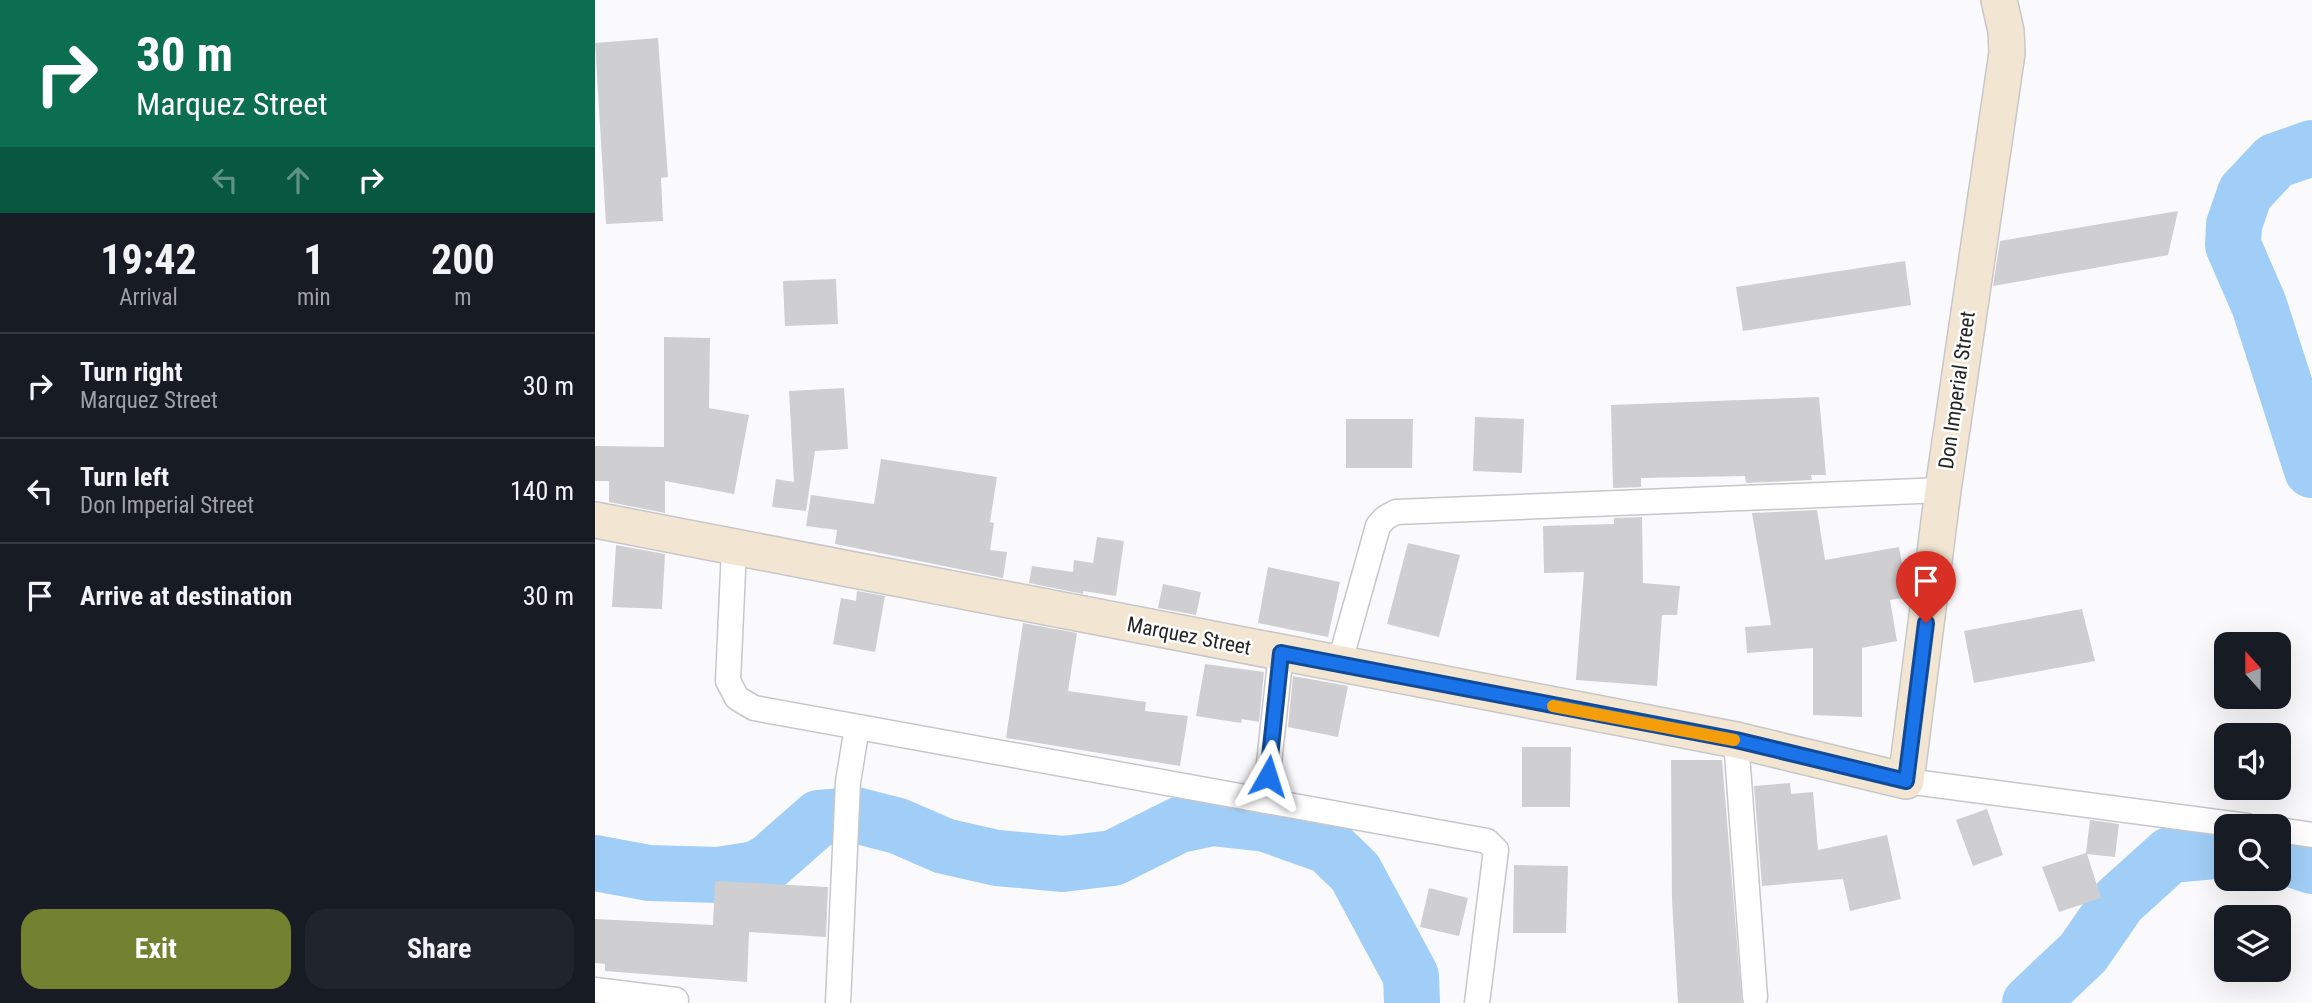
<!DOCTYPE html>
<style>
body{margin:0;font-family:"Roboto Condensed",sans-serif;background:#20242c;color:#f1f3f6;height:100vh;display:flex;flex-direction:column;font-size:26px;white-space:nowrap}
*{box-sizing:border-box;margin:0}
p{font-size:23px;color:#9ea1a6}
.icon{flex:none;width:38px;height:38px;fill:none;stroke:currentColor;stroke-width:2;stroke-linecap:round;stroke-linejoin:round}
.map{position:relative;flex:1;overflow:hidden}
.side{display:flex;flex-direction:column;background:#171b24;width:595px}
.side>*{flex:none}
.hud{background:#0b6e4f;color:#fff;overflow:hidden}
.needle{width:46px;rotate:339deg}
.fabs{position:absolute;left:1619px;top:632px;display:grid;gap:14px}
.fabs a{display:grid;place-items:center;width:77px;height:77px;border-radius:14px;background:#171b24;box-shadow:0 7px 28px #0002;font-size:35px}
.pin{position:absolute;display:grid;place-items:center;width:60px;height:60px;color:#fff;margin:-72px -30px;border-radius:50% 50% 50% 0;rotate:-45deg;box-shadow:0 0 7px #0007}
.pin .icon{rotate:45deg}
.me{position:absolute;width:77px;margin:-38px;rotate:6deg;stroke-linejoin:round;filter:drop-shadow(0 0 5px #0008)}
.turn{display:flex;align-items:center;gap:24px;height:147px;padding:0 21px;font-size:32px}
.turn .icon{width:91px;height:91px;stroke-width:2.5}
.turn b{display:block;font-size:49px;line-height:60px}
.lanes{display:flex;align-items:center;height:66px;padding:0 21px;background:#0003;justify-content:center;gap:35px;direction:ltr}
.lanes .off{opacity:.35}
.eta{display:flex;justify-content:space-evenly;align-items:center;height:119px;text-align:center}
.eta b{font-size:42px;font-weight:700;line-height:49px}
.action{display:flex;gap:14px;margin-top:auto;padding:14px 21px}
.action a{flex:1;height:80px;border-radius:21px;background:#728230;color:#fff;font-size:28px;font-weight:700;line-height:80px;text-align:center}
.action a+a{background:#20242c;color:#f1f3f6}
ul{padding:0;list-style:none}
li{display:flex;align-items:center;gap:21px;height:105px;padding:0 21px;border-top:2px solid #363941}
li div{flex:1}
li b{display:block;font-size:26px}
li em{font-style:normal}
main{display:flex;flex:1;min-height:0}
.map>svg:first-child{display:block}
.lines{fill:none;stroke-linecap:round;stroke-linejoin:round}
.river{stroke:#a1cef7;stroke-width:56}
.building{fill:#cfced1}
.street-casing{stroke:#c7c7ca;stroke-width:27}
.secondary-casing{stroke:#c7c7ca;stroke-width:38}
.street{stroke:#fff;stroke-width:24}
.secondary{stroke:#f2e6d3;stroke-width:35}
.route-casing{stroke:#114b97;stroke-width:18}
.route{stroke:#1a73e8;stroke-width:12}
.slow{stroke:#f59e0b;stroke-width:12}
.labels{text-anchor:middle;stroke-width:5;stroke-linejoin:round;paint-order:stroke}
.street-label{font-size:21px;fill:#252526;stroke:#fff}
</style>
<main>
<section class="side">
<div class="hud">
<div class="turn"><svg class="icon" aria-label="right" viewBox="0 0 24 24"><path d="M7 20v-9h11M14 6l5 5-5 5"/></svg><div><b>30 m</b>Marquez Street</div></div>
<div class="lanes"><svg class="icon off" aria-label="left" viewBox="0 0 24 24"><path d="M17 20v-9H6M10 6l-5 5 5 5"/></svg><svg class="icon off" aria-label="ahead" viewBox="0 0 24 24"><path d="M12 20V5M6 11l6-6 6 6"/></svg><svg class="icon" aria-label="right" viewBox="0 0 24 24"><path d="M7 20v-9h11M14 6l5 5-5 5"/></svg></div>
</div>
<div class="eta">
<div><b>19:42</b><p>Arrival</p></div>
<div><b>1</b><p>min</p></div>
<div><b>200</b><p>m</p></div>
</div>
<ul>
<li><svg class="icon" aria-label="right" viewBox="0 0 24 24"><path d="M7 20v-9h11M14 6l5 5-5 5"/></svg><div><b>Turn right</b><p>Marquez Street</p></div><em>30 m</em></li>
<li><svg class="icon" aria-label="left" viewBox="0 0 24 24"><path d="M17 20v-9H6M10 6l-5 5 5 5"/></svg><div><b>Turn left</b><p>Don Imperial Street</p></div><em>140 m</em></li>
<li><svg class="icon" aria-label="arrive" viewBox="0 0 24 24"><path d="M6 21V4h12l-3 4 3 4H6"/></svg><div><b>Arrive at destination</b></div><em>30 m</em></li>
</ul>
<div class="action"><a>Exit</a><a>Share</a></div>
</section>
<div class="map">
<svg width="1717" height="1003" viewBox="0 0 1717 1003">
<rect width="100%" height="100%" fill="#fafafd"/>
<g class="lines">
<path class="river" d="M1717,148l-37,13 -30,32 -11,32 -1,20 26,60 53,165
M1684,855l33,11
M0,863l54,10 70,2 37,-6 13,-7 50,-44 36,-3 43,11 46,20 53,12 66,6 50,-6 66,-33 33,-7 54,6 62,22 27,26 56,104 1,27
M1435,1003l53,-50 36,-52 51,-46 56,-5"/>
</g>
<path class="building" d="M63,38l10,139 -7,1 2,43 -57,3 -11,-181z
M1583,211l-10,44 -175,31 7,-45z
M1310,261l6,44 -168,26 -7,-44z
M241,279l2,45 -53,2 -2,-45z
M69,337l46,1 -1,70 40,7 -15,79 -69,-13v32l-56,-11v-21h-14v-35l69,1z
M249,388l4,61 -33,2 -9,60 -34,-4 4,-28 18,3 -5,-91z
M1224,397l7,78h-15l1,5 -66,3 -1,-7 -104,2v9l-28,1 -2,-83z
M880,417l49,2 -2,54 -49,-2z
M751,419h67l-1,49h-66z
M286,459l116,18 -7,45 4,1 -4,27 17,2 -4,26 -168,-34 2,-14 -31,-4 5,-31 63,9z
M1222,510l8,50 74,-13 9,50 -18,3 7,41 -35,7v69l-49,-2v-67l-66,5 -2,-26 26,-2 -19,-112z
M1047,517l1,66 37,3 -3,29h-15l-5,71 -81,-6 8,-108 -40,1 -1,-47 71,-2v-6z
M502,537l27,4 -8,55 -33,-5v3l-54,-11 3,-17 41,6 1,-12 19,3z
M813,543l52,12 -21,82 -52,-13z
M21,545l49,9 -3,55 -50,-2z
M673,567l72,15 -12,55 -70,-14z
M568,584l38,8 -5,23 -38,-7z
M262,591l28,5 -10,56 -42,-8 8,-46 15,3z
M1487,609l13,52 -121,22 -10,-52z
M428,623l54,10 -9,58 78,11 -1,9 43,5 -8,50 -174,-28z
M610,664l59,8 -5,50 -17,-3 -1,4 -45,-7z
M698,676l55,10 -10,51 -50,-10z
M927,747h49l-1,60h-48z
M1076,760h51l20,243h-64l-6,-103z
M1195,783l1,11 22,-2 5,58 69,-15 14,64 -51,12 -7,-32 -81,7 -8,-100z
M1392,809l16,46 -30,11 -17,-46z
M1495,820l29,4 -4,33 -28,-3 14,44 -42,14 -17,-45 44,-14z
M919,865l54,1 -2,67h-53z
M120,881l113,6 -2,50 -77,-5 -2,50 -142,-11v-7l-10,-1v-44l118,6z
M834,888l39,10 -9,38 -39,-9z"/>
<g class="lines">
<g class="street-casing">
<path id="street" d="M139,549l-6,132 9,17 17,10 733,133 9,9 -19,153
M744,665l39,-139 7,-8 11,-6 547,-22
M1141,740l19,257
M1311,781l341,45
M670,800l16,-147
M1684,830l33,5
M0,990l81,10
M243,1003l10,-221 9,-55"/>
</g>
<g class="secondary-casing">
<path id="secondary" d="M0,520l1141,220 170,41 37,-291 64,-437 -1,-22 -7,-31"/>
</g>
<use href="#street" class="street"/>
<use href="#secondary" class="secondary"/>
</g>
<g class="lines">
<g class="route-casing">
<path id="route" d="M673,776l13,-123 455,87 170,41 20,-158"/>
</g>
<use href="#route" class="route"/>
<path class="slow" d="M958,706l181,34"/>
</g>
<g class="labels">
<g class="street-label">
<text transform="translate(1362 390) rotate(-82)" y="7">Don Imperial Street</text>
<text transform="translate(594 636) rotate(11)" y="7">Marquez Street</text>
</g>
</g>
</svg>
<div class="fabs">
<a><svg class="needle" viewBox="-14 -14 28 28"><path d="M0-13l5 13h-10z" fill="#e53935"/><path d="M0 13l5-13h-10z" fill="#9ea1a6"/></svg></a>
<a><svg class="icon" aria-label="sound" viewBox="0 0 24 24"><path d="M4 9h4l5-4v14l-5-4H4zM17 9q2 3 0 6"/></svg></a>
<a><svg class="icon" aria-label="search" viewBox="0 0 24 24"><circle cx="10" cy="10" r="6"/><path d="M15 15l6 6"/></svg></a>
<a><svg class="icon" aria-label="layers" viewBox="0 0 24 24"><path d="M12 4l9 5-9 5-9-5zM3 14l9 5 9-5"/></svg></a>
</div>
<div class="pin" style="left:1331px;top:623px;background:#d93025"><svg class="icon" aria-label="arrive" viewBox="0 0 24 24"><path d="M6 21V4h12l-3 4 3 4H6"/></svg></div>
<svg class="me" style="left:673px;top:776px" viewBox="-20 -20 40 40"><path d="M0-17L14 15 0 8-14 15z" fill="#1a73e8" stroke="#fff" stroke-width="4"/></svg>
</div>
</main>
